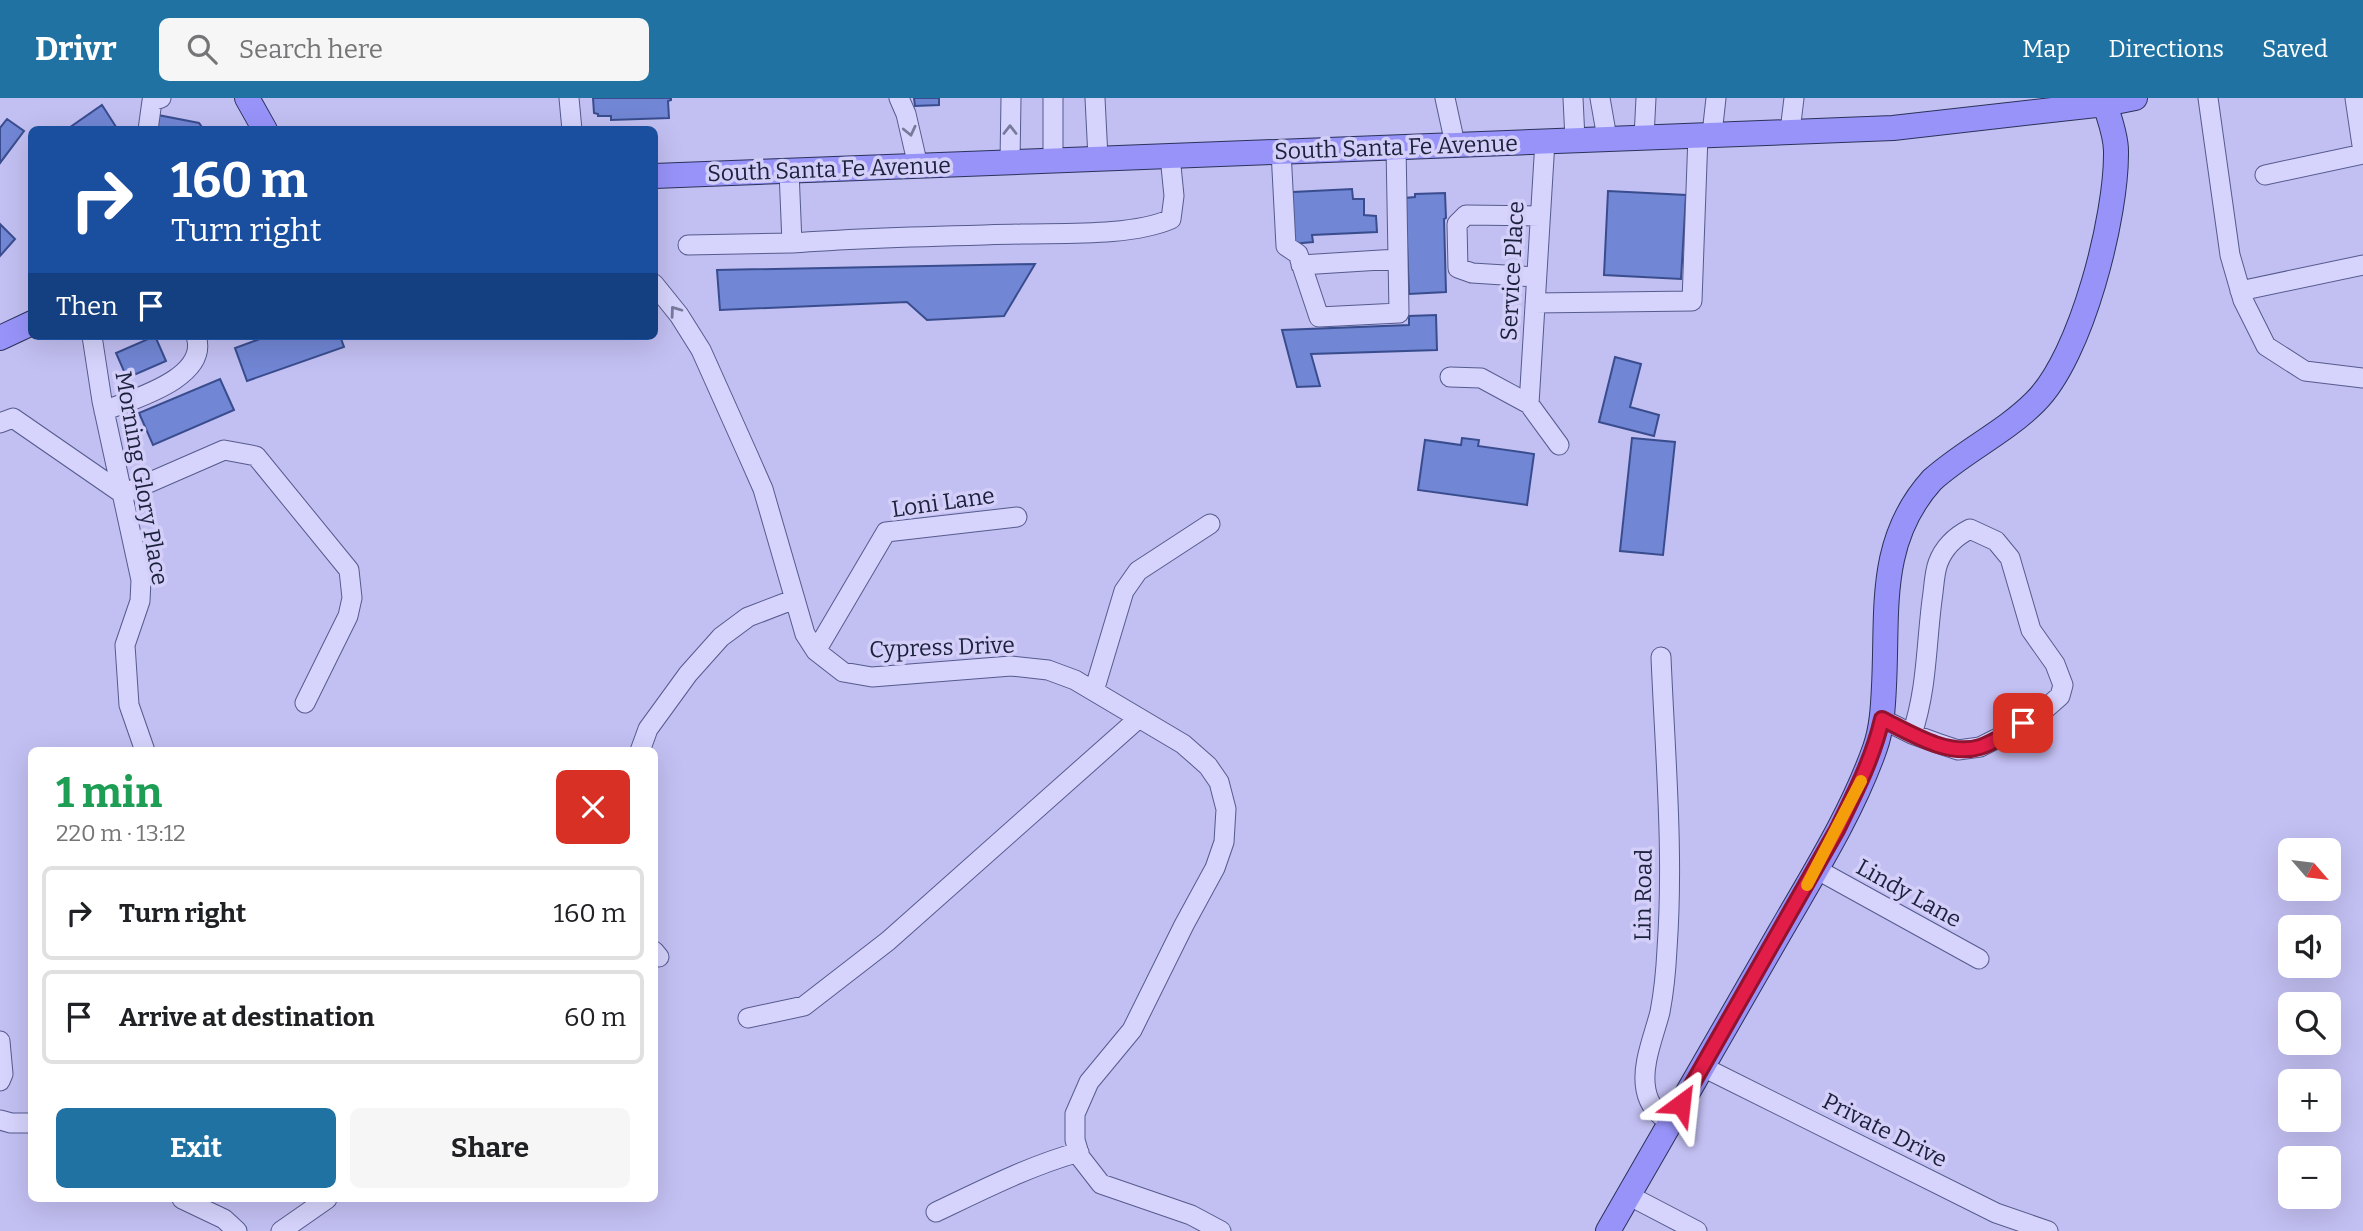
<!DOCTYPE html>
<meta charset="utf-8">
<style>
body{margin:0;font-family:Bitter,serif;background:#f6f6f6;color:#202124;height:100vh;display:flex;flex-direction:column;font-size:26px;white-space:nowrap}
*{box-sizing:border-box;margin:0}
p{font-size:23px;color:#757577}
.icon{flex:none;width:38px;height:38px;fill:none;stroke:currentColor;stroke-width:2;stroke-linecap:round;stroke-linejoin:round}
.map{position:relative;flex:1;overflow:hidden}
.panel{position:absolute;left:28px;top:649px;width:630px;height:455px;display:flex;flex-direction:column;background:#fff;border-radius:10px;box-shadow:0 7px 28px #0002}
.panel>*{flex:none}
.top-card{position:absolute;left:28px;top:28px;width:630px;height:214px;border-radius:10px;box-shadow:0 7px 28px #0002;background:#1a4fa0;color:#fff;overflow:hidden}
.needle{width:46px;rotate:118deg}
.fabs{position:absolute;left:2278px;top:740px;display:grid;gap:14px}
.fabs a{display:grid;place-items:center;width:63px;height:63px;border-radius:10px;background:#fff;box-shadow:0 7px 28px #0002;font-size:35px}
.pin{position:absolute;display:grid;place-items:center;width:60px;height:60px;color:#fff;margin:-30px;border-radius:14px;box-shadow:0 4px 10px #0006}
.me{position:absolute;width:77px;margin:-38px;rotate:30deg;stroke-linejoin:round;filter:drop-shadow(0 0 5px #0008)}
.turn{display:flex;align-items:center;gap:24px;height:147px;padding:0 28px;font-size:32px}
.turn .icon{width:91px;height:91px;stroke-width:2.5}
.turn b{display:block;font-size:49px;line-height:60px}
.then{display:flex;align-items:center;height:66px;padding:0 28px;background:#0003;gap:14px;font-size:26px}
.round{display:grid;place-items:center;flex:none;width:74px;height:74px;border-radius:10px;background:#f6f6f6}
.overview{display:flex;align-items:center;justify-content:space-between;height:119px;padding:0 28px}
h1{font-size:42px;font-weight:700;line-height:52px;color:#1e9e55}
.button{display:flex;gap:14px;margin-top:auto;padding:14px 28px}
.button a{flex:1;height:80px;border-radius:10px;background:#1f72a2;color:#fff;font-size:28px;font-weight:700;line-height:80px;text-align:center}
.button a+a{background:#f6f6f6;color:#202124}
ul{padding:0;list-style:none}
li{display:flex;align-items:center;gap:21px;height:94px;margin:0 14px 10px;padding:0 14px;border:4px solid #e0e0e0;border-radius:10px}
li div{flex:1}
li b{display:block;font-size:26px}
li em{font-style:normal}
header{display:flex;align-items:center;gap:42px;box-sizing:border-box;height:98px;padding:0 35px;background:#1f72a2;color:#fff}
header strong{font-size:33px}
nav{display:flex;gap:38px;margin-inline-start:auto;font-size:24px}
.search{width:490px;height:63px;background:#f6f6f6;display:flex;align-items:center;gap:18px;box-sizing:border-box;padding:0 24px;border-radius:10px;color:#757577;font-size:26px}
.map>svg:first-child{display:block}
.building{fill:#7186d4;stroke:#394d8e;stroke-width:2}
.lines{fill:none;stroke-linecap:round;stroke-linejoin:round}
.minor-casing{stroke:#555b8d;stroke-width:21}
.major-casing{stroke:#2a325a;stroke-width:26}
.minor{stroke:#d6d3fc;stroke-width:19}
.major{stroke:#9893f9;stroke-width:24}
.oneway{stroke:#787a9c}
.route-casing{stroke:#92132f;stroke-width:18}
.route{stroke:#e11d48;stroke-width:12}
.slow{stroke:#f59e0b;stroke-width:12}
.labels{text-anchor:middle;stroke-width:7;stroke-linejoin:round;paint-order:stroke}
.street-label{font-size:23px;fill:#1b203b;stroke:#d3cff9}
</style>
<header>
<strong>Drivr</strong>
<div class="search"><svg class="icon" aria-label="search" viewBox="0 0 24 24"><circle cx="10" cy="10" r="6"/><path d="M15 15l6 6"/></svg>Search here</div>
<nav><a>Map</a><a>Directions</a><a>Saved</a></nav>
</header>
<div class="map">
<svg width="2363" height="1133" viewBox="0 0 2363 1133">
<rect width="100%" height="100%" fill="#c2bff2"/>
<path class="building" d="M593,0h78v2l-3,1 1,17 -58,2v-4h-13v-2l-4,-1z
M914,0h25v7l-24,1z
M102,7l16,25h-52z
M158,17l41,8 5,7h-49z
M7,21l17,12 -24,32v-35z
M1352,91l1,10h11v16l12,1 1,16 -65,3 1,7 -21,2 -3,-45 4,-7z
M1608,93l78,4 -5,84 -77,-4z
M1445,95l1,25 -2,1 2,73 -37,2 -4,-96 10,-1v-3z
M0,126l15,15 -15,17z
M1035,166l-31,52 -77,4 -20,-18 -187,8 -3,-40z
M1436,217l1,35 -126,4 9,32 -23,1 -15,-57 127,-5v-9z
M155,238l11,25 -39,17 -11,-25z
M268,238h72l4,11 -97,34 -12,-33z
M1615,259l26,7 -11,43 29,8 -5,21 -55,-14z
M220,281l14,31 -81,35 -14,-32z
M1462,340l17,2 -1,6 56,8 -7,51 -109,-15 7,-50 36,5z
M1632,340l43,4 -12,113 -43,-4z"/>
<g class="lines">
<g class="minor-casing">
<path id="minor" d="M569,0l3,32
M899,0l7,16 12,52
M1095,0l3,60
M1445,0l10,46
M1573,0l2,41
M1600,0l7,40
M2208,0l22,157 13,45 23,46 39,25 58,7
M2355,0l8,54
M148,32l4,-29 9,-3
M1790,33l4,-33
M1712,36l4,-36
M1644,39l2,-39
M1281,53l5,95 12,8 21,63 80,-4 -3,-167
M1053,62v-62
M1010,64l1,-64
M2265,77l98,-21
M792,145c77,-6 153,-7 230,-9 43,-1 111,2 149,-15l3,-23 -4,-40
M688,147l104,-2 -3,-72
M1301,167l96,-6
M1536,179l-64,-4 -14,-5 -1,-44 9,-9 74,1
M654,186l25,31 22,35 47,105 15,34 42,145 11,17 27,21 29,5 139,-11 37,4 27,10 108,64 25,22 11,16 7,27 -2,33 -9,26 -31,57 -52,105 -43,52 -14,32v26l5,17 21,27 90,31 30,16
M2240,193l123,-26
M1535,205l157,-2 6,-166
M92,238l10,65 39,179 -1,21 -15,44 4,60 16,46
M1450,279l31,1 48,26 30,41
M1529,306l16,-263
M104,313c29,-12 106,-33 92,-75
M0,325l13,-5 110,76 101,-44 32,6 93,114 3,28 -4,18 -43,87
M816,553l70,-119 131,-15
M1661,559c4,97 13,195 6,292 -1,21 -3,42 -7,63 -6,24 -19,53 -14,78 3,16 12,24 24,33
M1094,593l30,-100 14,-20 72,-47
M1882,621l30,15 25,9 21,7 22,-3 24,-12 40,-25 16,-14 3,-11 -8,-21 -24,-34 -21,-72 -14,-17 -26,-12c-14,7 -26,18 -32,34 -4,11 -4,25 -6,37 -6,47 -5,89 -20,134
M640,653l8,-22 40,-55 33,-37 27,-20 47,-18
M1816,771l163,90
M654,853l5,6
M748,920l56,-12 84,-65 251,-223
M0,943l3,33 -3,7
M1703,969l293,146 52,18
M0,1022l11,3h21
M1628,1097l69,36
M182,1101l42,20 13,12
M936,1114c46,-22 93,-46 143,-60
M281,1133l46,-32"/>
</g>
<g class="major-casing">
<path id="major" d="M247,0l18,32
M654,78l1239,-48 212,-24 30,-6
M0,240l32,-15
M1608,1133c57,-100 115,-199 172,-299 34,-59 72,-119 95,-184 7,-20 8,-41 9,-62 4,-76 -7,-145 48,-206 32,-29 72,-47 103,-78 47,-46 82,-187 81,-251 0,-16 -7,-33 -11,-47"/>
</g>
<use href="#minor" class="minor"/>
<use href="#major" class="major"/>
</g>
<defs><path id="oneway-chevron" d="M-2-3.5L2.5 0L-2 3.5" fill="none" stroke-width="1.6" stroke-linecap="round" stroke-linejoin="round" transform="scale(1.75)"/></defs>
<g class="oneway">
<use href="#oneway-chevron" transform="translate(1010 32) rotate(-90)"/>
<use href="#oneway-chevron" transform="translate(910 33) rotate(77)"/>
<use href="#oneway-chevron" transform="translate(675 213) rotate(-126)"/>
</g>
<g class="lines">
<g class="route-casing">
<path id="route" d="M1681,1006l156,-274c18,-37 36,-72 45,-111 28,14 66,38 98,28 15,-5 30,-15 43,-24"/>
</g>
<use href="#route" class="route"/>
<path class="slow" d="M1807,787l54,-104"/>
</g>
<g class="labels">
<g class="street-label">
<text transform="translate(1396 49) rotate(-2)" y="8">South Santa Fe Avenue</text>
<text transform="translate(829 71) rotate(-2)" y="8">South Santa Fe Avenue</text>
<text transform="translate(1512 173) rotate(-87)" y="8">Service Place</text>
<text transform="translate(142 380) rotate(80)" y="8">Morning Glory Place</text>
<text transform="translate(943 404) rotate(-8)" y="8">Loni Lane</text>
<text transform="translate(942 549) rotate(-2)" y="8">Cypress Drive</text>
<text transform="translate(1909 795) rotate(29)" y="8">Lindy Lane</text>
<text transform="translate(1643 797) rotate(-89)" y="8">Lin Road</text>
<text transform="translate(1885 1032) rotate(27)" y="8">Private Drive</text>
</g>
</g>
</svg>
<div class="fabs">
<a><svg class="needle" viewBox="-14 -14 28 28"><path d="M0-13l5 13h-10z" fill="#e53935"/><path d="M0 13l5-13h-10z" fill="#757577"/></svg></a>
<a><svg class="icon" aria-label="sound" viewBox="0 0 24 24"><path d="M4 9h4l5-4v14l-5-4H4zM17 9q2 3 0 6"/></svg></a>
<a><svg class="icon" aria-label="search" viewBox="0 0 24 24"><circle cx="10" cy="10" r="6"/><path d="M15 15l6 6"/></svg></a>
<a>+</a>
<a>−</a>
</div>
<div class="pin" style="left:2023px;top:625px;background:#d93025"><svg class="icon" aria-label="arrive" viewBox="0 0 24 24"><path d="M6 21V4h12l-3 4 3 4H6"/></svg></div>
<svg class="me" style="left:1681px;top:1006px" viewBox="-20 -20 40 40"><path d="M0-17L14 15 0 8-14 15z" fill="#e11d48" stroke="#fff" stroke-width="4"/></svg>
<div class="top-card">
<div class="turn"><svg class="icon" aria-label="right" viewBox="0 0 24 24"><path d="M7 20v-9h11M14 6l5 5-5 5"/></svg><div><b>160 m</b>Turn right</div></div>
<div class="then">Then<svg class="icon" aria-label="arrive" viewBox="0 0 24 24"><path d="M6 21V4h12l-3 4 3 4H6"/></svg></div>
</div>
<section class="panel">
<div class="overview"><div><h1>1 min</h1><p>220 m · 13:12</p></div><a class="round" style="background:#d93025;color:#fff"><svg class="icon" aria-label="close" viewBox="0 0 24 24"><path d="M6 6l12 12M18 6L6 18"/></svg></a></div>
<ul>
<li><svg class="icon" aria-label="right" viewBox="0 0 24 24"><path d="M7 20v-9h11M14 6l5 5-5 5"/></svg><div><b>Turn right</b></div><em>160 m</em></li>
<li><svg class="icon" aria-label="arrive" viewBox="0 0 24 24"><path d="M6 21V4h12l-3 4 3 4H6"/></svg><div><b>Arrive at destination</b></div><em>60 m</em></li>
</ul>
<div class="button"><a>Exit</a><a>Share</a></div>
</section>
</div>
